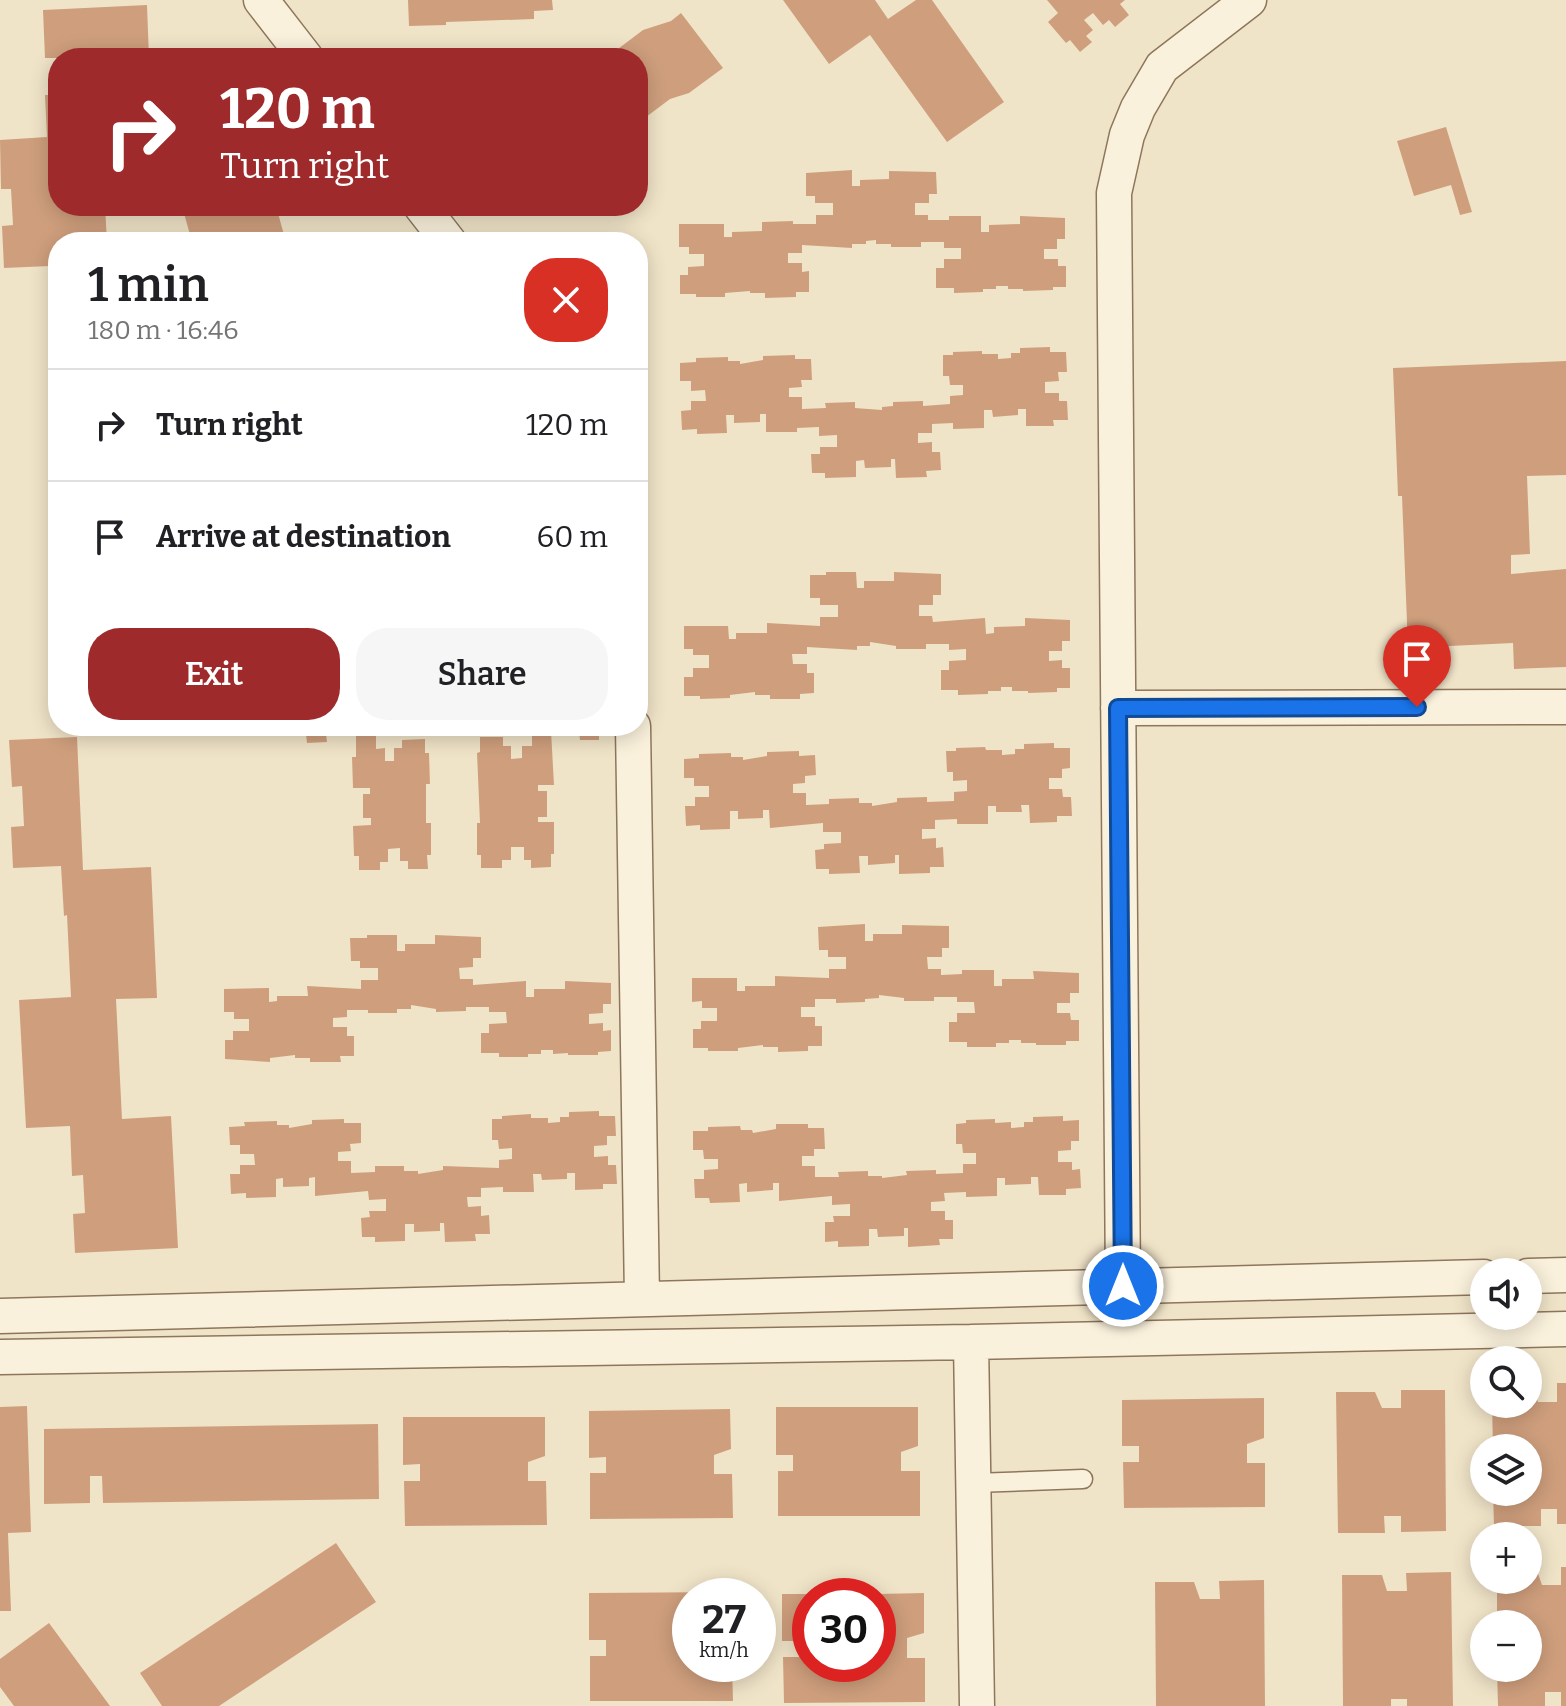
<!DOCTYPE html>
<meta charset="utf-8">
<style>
body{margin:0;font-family:Bitter,serif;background:#f6f6f6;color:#202124;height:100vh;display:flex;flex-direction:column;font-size:30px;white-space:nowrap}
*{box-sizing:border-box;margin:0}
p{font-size:26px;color:#757577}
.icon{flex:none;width:44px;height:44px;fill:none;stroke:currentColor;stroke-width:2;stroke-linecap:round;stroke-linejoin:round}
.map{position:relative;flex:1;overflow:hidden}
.details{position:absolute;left:48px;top:232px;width:600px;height:504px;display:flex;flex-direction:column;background:#fff;border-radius:32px;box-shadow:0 4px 20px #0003}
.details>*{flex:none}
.hud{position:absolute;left:48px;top:48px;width:600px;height:168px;border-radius:32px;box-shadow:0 4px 20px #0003;background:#9e2a2b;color:#fff;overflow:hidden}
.fabs{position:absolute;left:1470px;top:1258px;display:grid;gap:16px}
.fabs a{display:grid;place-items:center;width:72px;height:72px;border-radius:50%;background:#fff;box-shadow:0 4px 20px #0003;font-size:40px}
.speed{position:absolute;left:672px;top:1578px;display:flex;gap:16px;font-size:40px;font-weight:700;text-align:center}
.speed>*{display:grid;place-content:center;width:104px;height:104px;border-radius:50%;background:#fff;box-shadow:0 4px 20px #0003;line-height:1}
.speed small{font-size:20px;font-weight:400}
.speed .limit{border:12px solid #d22;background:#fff;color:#111}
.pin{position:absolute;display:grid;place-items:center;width:68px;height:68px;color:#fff;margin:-82px -34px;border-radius:50% 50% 50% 0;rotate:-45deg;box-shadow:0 0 8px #0007}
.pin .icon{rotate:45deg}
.me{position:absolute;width:88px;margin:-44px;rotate:0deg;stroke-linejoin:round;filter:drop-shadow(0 0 6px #0008)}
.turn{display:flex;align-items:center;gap:28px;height:168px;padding:0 40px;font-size:36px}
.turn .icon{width:104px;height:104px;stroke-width:2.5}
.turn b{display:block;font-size:56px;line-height:68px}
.round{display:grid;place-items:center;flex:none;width:84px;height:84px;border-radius:32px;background:#f6f6f6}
.overview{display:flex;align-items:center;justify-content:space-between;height:136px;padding:0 40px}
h1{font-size:48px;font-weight:600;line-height:60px}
.button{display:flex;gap:16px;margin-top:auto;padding:16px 40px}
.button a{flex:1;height:92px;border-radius:32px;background:#9e2a2b;color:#fff;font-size:32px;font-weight:600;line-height:92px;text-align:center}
.button a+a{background:#f6f6f6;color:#202124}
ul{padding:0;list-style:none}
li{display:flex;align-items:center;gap:24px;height:112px;padding:0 40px;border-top:2px solid #e0e0e0}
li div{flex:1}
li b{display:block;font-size:30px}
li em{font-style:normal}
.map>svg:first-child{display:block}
.building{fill:#cf9f7d}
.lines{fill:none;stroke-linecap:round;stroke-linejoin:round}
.lane-casing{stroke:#8d765c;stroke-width:21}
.street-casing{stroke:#8d765c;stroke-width:37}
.lane{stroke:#faf1dc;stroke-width:18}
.street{stroke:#faf1dc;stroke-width:34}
.route-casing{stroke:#114b97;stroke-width:20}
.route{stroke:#1a73e8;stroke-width:14}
</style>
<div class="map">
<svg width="1566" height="1706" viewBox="0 0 1566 1706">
<rect width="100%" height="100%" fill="#f0e4c8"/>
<path class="building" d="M408,0h144l1,10 -19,1v8l-88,3v3l-37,1z
M783,0h92l13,19 28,-19h16l72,102 -57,40 -77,-107 -41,29z
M1047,0h78l-5,4 9,11 -14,12 -6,-7 -6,5 -10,-12 -9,7 9,10 -7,6 6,6 -12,10 -10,-12 -4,3 -18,-21 10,-9z
M147,5l2,53h-104l-2,-48z
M681,13l42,55 -34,25 -19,6 -32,24v-65h-32l37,-28 28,-9z
M45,95h13v111h47l2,36h-49v74h-6l-2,-50 -46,2 -2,-42 11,-1 -2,-36h-10l-1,-49 47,-3z
M1446,127l26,85 -12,3 -9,-30 -37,11 -17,-55z
M852,170v16h8v-6l29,-1v-8l47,1 1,22h-8v9h-14v12h13v5h21v-4h32v16h8v-7l31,-1v-8l45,2v21h-8v10h-13v10h14v7h8v21h-13v3l-30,1v-2h-15v-3h-12v3h-13v3l-29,1v-5h-18v-20h8v-9h17v-11h-17v-6h-23v5h-30v-3h-15v-4l-10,1v3h-14v4l-50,-3v8h-14v10h14v9l7,-1v21h-13v5l-31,1v-5h-15v-2l-25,2v4h-29v-3h-16v-19h8v-8l16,-1v-12h-15v-7h-10v-23h45v13h8v-5l30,-1v-9l31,-1v3h23v-9h17v-12h-18v-7h-9v-23z
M182,206h94l10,36h-94z
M1050,347v5h16l1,20h-9l1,9 -14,1v11h14v8h8l1,19h-15l1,6h-28v-17h-8v6l-25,2 -1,-7h-8v18l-31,1v-6l-21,1v9h-14v10l14,-1v10h8l1,18 -15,1 1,6 -31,1 -1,-19h-4v8l-26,1 -1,-8 -8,1v16l-31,1v-5h-13l-1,-19h9v-7h17v-12l-18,1v-9l-22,1v4h-31v-18h-6v8l-26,1v-8h-8l1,18 -30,1v-5l-15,1 -1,-19 10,-1v-9h15l-1,-11 -14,1v-10h-11v-18l16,-1v-4l32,-1v4h12v3l23,-4v-4l32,-1v4h16l1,21h-11l1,7 -13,1v9h13v12l24,-1 -1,-5 30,-1v6l27,2v-3l11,-1v-4l30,-1v5l27,-2v-8l13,-1v-10h-13l-1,-9h-6v-21h10v-3l29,-1v3h16v5l13,-1v-5h9v-5z
M58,353v44l-6,1 -3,-44z
M1566,361v114l-39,1 3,78 -19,1v19l55,-5v98l-52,2 -1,-26 -105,5 -6,-152h-4l-5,-128z
M826,572h30l1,16h7v-7h30v-9l47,2v21h-8v10h-14v11h13l1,6 52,-4 1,16 8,-1v-6l31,-1v-8l45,2v21h-8v10h-13v10l13,-1v8h8v20h-13v4l-29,1v-2h-16v-4h-11v4h-13v3l-30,1v-5h-17v-20h8v-9l17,-1v-11l-17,1v-6h-23v5h-30v-3l-26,-4v4h-13v4l-50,-3v7h-15l1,10h14v9h7v20l-14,1v5h-30v-4h-15v-3l-25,3v3l-30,1v-3h-16v-19h9v-9h16v-13h-16v-6h-9v-23h44l1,13h7v-6h31v-10l53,3v-9h18v-12h-18v-7h-10v-23h16z
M301,726h33l1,8h-9l1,8 -20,1 -1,-9h-4z
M345,726h31v23l9,-1v13h9v-13h8v-8l23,-1v14h4l1,31h-4v39h5v32h-4l1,14h-20v-8h-8v-13l-12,1v13h-8v8h-21v-14h-5l-1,-30 18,-1v-7h-8v-24h7v-6h-17l-1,-31h4v-24l-11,1z
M532,726h28v5h-9l3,54h-16v6h9v26h-9v5h16v32h-3v13l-20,1v-8h-7v-13h-13v13h-9v8h-21v-13h-4v-32h3l-3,-70 3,-1v-15h23v9h8v13l11,-1v-12h10z
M570,726h29v14h-19l-1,-9h-9z
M77,737l6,133 68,-3 6,131 -41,1 6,120 49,-3 7,132 -103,5 -2,-39 12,-1 -2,-38 -11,1 -2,-50 -44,2 -7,-128 52,-3 -4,-82 -3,1 -3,-50 -48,2 -2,-41 13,-1 -2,-40 -10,1 -3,-47z
M1054,743v5h16v20l-8,1v9h-13v11h13l1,8h8l1,19h-15v6l-27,1 -1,-18h-8l1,7h-26v-6h-8v18h-31v-5l-22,1v9h-13v10l14,-1v10l7,-1 1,20h-14v6l-31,1v-19h-4v8l-27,2v-9h-9l1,17 -31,1v-5h-13l-1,-19 9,-1v-5l17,-1v-11h-18v-9l-53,5 -1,-18h-6v8l-25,1v-8h-8v18l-30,1v-5l-14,1 -1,-20h10v-9h14v-11h-15v-8h-10v-19l15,-1v-4l32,-1v4h12v3l24,-4v-4l32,-1v5l16,-1 1,20 -11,1v7l-12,1v9h13v12l23,-1v-5l30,-1v5h13v3l25,-4v-4l30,-1v5l27,-1v-9l13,-1v-11l-14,1v-9h-6l-1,-21h10v-3l29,-1 1,3h16v5l13,-1v-5h9v-5z
M865,924v17h8v-7h29v-9l47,1v22h-7v9h-15l1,12h13v6l21,-1v-4h32v16h8v-7h32l-1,-8 46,2v20h-9v10h-13v10h13l1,7h8v21h-13v4h-30v-2h-15v-3h-12v3h-13v4h-29v-5h-18v-20h8v-9h18l-1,-11h-17v-5h-23v4h-30v-3l-25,-3v3l-14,1v3l-29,1v-4h-21v8h-14v10h14v9h7v20h-14v5l-30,1v-5h-15v-2l-25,3v3h-30v-3h-15v-19h8v-8h16v-13h-15v-7l-10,1v-24h45v13h8v-5h30v-10l54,2v-9h17v-12h-18v-7h-9l-1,-23z
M367,935h30v16h8v-7h30v-9l46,2v21h-8v9l-14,1 1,11h13v6l53,-4v16h8v-8h31v-8l46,2v21h-8v9l-14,1v10l14,-1v8l8,-1v21l-13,1v3h-30v-2l-15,1v-4h-12v4h-13v3h-29v-4h-18v-20h8v-9l18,-1 -1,-11h-17v-5h-23v4l-30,1v-3l-25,-4v4h-14v4h-29v-3h-21v7l-14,1v9h14v9h7v20h-14l1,6h-31v-4h-15v-3l-25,3v4l-45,-3v-19h8v-9h16v-12h-15v-7h-10v-23l45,-1v14l8,-1v-5h31l-1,-10 54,3v-9h17v-12h-18v-7h-9l-1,-23h17z
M599,1111v5h16l1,20h-9v9l-13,1v11l14,-1v9h8l1,19h-14v5l-28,1v-17h-8v6l-25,1 -1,-6h-8l1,18h-31v-5l-22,1v9h-14l1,10 13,-1v10l8,-1 1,19h-15l1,7 -31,1 -1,-19h-4v8l-26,1v-8h-9v17l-30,1v-5h-13l-1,-19 9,-1 -1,-6h17v-12l-17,1 -1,-9 -53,5v-19l-6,1v8l-26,1v-9l-7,1v18l-30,1v-5l-15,1 -1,-20h10v-9h15l-1,-11h-14v-9h-10l-1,-18 16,-1 -1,-4 33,-1v4h12v3l23,-4v-4l32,-1v4h17v20l-11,1 1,7 -13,1v9h13v12l24,-1v-6h29v5h14v3l25,-4v-4l56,2v-8l13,-1v-11l-13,1 -1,-9h-6v-21h10v-3l29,-2v4h17v5l12,-1v-5h9v-5z
M1063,1116v5l16,-1v21h-8v9l-13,1v11h14v8l8,-1 1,19 -15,1v6h-27l-1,-18h-7v7l-26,1v-7h-8v18l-31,1v-5l-22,1 1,8 -14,1v9h14v9h8v19h-14l1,6 -32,2v-19h-4v8l-26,1 -1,-8h-8v17l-31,1v-6l-13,1v-20h9l-1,-6h17v-12l-18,1v-9l-53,5v-18h-6v7l-26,2v-9l-8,1 1,18 -30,1 -1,-5h-14l-1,-19h10v-9l14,-1v-10h-14l-1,-9h-10v-19h15v-4l32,-1 1,4h11l1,3 23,-4v-5h32v4h16l1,21h-11v7h-12v10h13v11h24l-1,-5 30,-1v5h14v2l25,-3 -1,-4 30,-1v4l27,-1v-9h13v-11h-13l-1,-9h-6v-20l10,-1v-3l29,-1v4l16,-1v6l13,-1v-5h9v-5z
M1557,1383h9v141h-9v-15h-16v17h-47l-1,-34h35v-44h-35l-1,-44h36v-19h4l6,17h19z
M1401,1390h44l1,141 -45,1v-16h-17l1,17h-47l-2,-141h39l7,16h19z
M1264,1398v40l-17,6v19h18v44l-141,1 -1,-46h16v-16h-17v-46z
M27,1406l4,126 -23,1 3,78h-11v-204z
M776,1407h142v39l-17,6v19h19v45h-142v-45h15v-16h-17z
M730,1409l1,40 -17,6v19h18l1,44 -143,1v-46h16v-16l-17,1v-47z
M403,1417h142v39l-17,6v19h18l1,44 -142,1 -1,-45h16v-17l-17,1z
M378,1424l1,75 -276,4 -1,-27h-12v27l-46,1v-75z
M336,1543l40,59 -157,104h-57l-22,-33z
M1561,1567h5v139h-5v-14h-16v14h-47l-1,-38h31v-44h-31v-44h31v-12h8l6,17h19z
M1451,1572l2,134h-46v-7h-16v7h-48l-1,-131h40l5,16h20l-1,-18z
M1264,1580l1,126h-109l-1,-124h39l6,17h20l-1,-18z
M730,1592v4h-40v68h42l1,37h-143v-45h16v-16h-17v-47z
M924,1593v40l-17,5v20h18v44l-141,1 -1,-46h16v-16h-17v-47h28v70h68v-70z
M49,1623l61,83h-96l-14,-19v-28z"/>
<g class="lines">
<g class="lane-casing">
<path id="lane" d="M974,1483l109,-4"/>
</g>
<g class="street-casing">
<path id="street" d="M261,0l45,58
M421,206l28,36
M1118,708l448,-1
M633,726l9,573
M1528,1276l38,-1
M1123,1286l-9,-1093 13,-58 11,-27 24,-41 87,-67
M0,1316l1484,-39
M971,1342l6,364
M0,1357l971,-15 595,-13"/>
</g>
<use href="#lane" class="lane"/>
<use href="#street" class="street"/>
</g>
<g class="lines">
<g class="route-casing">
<path id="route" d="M1123,1286l-5,-578 299,-1"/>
</g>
<use href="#route" class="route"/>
</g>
</svg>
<div class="fabs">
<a><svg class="icon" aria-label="sound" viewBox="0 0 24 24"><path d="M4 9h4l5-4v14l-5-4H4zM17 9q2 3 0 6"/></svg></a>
<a><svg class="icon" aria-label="search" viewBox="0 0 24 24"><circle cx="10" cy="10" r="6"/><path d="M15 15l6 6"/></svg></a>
<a><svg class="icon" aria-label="layers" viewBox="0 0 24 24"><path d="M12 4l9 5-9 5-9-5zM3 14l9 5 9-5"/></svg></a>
<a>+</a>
<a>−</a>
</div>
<div class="speed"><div>27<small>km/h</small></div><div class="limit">30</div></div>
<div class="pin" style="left:1417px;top:707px;background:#d93025"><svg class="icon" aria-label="arrive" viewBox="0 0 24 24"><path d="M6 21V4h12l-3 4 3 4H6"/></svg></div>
<svg class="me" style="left:1123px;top:1286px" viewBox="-20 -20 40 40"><circle r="17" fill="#1a73e8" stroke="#fff" stroke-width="3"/><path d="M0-11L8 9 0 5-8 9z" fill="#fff"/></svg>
<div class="hud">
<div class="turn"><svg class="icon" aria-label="right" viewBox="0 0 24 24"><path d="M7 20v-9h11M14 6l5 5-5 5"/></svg><div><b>120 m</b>Turn right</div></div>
</div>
<section class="details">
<div class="overview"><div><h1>1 min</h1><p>180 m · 16:46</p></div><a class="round" style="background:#d93025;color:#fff"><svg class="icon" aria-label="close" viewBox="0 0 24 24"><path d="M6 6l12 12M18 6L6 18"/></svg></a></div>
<ul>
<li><svg class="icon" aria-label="right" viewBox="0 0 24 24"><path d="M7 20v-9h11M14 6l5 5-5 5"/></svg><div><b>Turn right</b></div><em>120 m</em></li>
<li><svg class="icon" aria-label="arrive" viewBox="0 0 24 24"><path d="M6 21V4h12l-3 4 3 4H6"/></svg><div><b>Arrive at destination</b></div><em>60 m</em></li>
</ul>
<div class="button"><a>Exit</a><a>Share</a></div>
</section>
</div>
